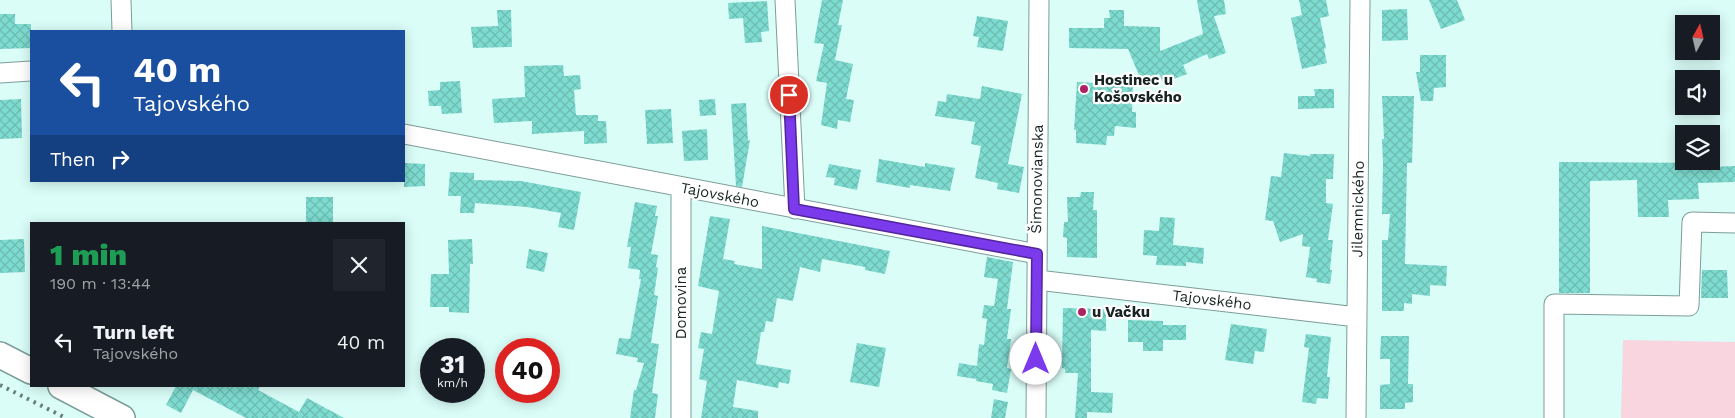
<!DOCTYPE html>
<meta charset="utf-8">
<style>
body{margin:0;font-family:"Work Sans",sans-serif;background:#20242c;color:#f1f3f6;height:100vh;display:flex;flex-direction:column;font-size:19px;white-space:nowrap}
*{box-sizing:border-box;margin:0}
p{font-size:16px;color:#9ea1a6}
.icon{flex:none;width:28px;height:28px;fill:none;stroke:currentColor;stroke-width:2;stroke-linecap:round;stroke-linejoin:round}
.map{position:relative;flex:1;overflow:hidden}
.details{position:absolute;left:30px;top:222px;width:375px;height:165px;display:flex;flex-direction:column;background:#171b24;border-radius:0px;box-shadow:0 2px 12px #0003}
.details>*{flex:none}
.top-card{position:absolute;left:30px;top:30px;width:375px;height:152px;border-radius:0px;box-shadow:0 2px 12px #0003;background:#1a4fa0;color:#fff;overflow:hidden}
.needle{width:32px;rotate:8deg}
.fabs{position:absolute;left:1675px;top:15px;display:grid;gap:10px}
.fabs a{display:grid;place-items:center;width:45px;height:45px;border-radius:0px;background:#171b24;box-shadow:0 2px 12px #0003;font-size:25px}
.speed{position:absolute;left:420px;top:338px;display:flex;gap:10px;font-size:25px;font-weight:700;text-align:center}
.speed>*{display:grid;place-content:center;width:65px;height:65px;border-radius:50%;background:#171b24;box-shadow:0 2px 12px #0003;line-height:1}
.speed small{font-size:12px;font-weight:400}
.speed .limit{border:8px solid #d22;background:#fff;color:#111}
.pin{position:absolute;display:grid;place-items:center;width:42px;height:42px;color:#fff;margin:-21px;border:2px solid #fff;border-radius:50%;box-shadow:0 1px 5px #0007}
.me{position:absolute;width:55px;margin:-28px;rotate:0deg;stroke-linejoin:round;filter:drop-shadow(0 0 4px #0008)}
.turn{display:flex;align-items:center;gap:18px;height:105px;padding:0 20px;font-size:22px}
.turn .icon{width:65px;height:65px;stroke-width:2.5}
.turn b{display:block;font-size:35px;line-height:42px}
.then{display:flex;align-items:center;height:48px;padding:0 20px;background:#0003;gap:10px;font-size:19px}
.round{display:grid;place-items:center;flex:none;width:52px;height:52px;border-radius:0px;background:#20242c}
.headline{display:flex;align-items:center;justify-content:space-between;height:85px;padding:0 20px}
h1{font-size:30px;font-weight:800;line-height:38px;color:#1e9e55}
ul{padding:0;list-style:none}
li{display:flex;align-items:center;gap:15px;height:70px;padding:0 20px}
li div{flex:1}
li b{display:block;font-size:19px}
li em{font-style:normal}
.map>svg:first-child{display:block}
.garden{fill:#f8d5df}
.building{fill:url(#building-cross-hatch)}
.lines{fill:none;stroke-linecap:round;stroke-linejoin:round}
.minor-casing{stroke:#7d9d99;stroke-width:21}
.major-casing{stroke:#7d9d99;stroke-width:28}
.minor{stroke:#fff;stroke-width:19}
.major{stroke:#fff;stroke-width:25}
.rail{stroke:#677d79;stroke-width:4;stroke-dasharray:2.5 5;stroke-linecap:butt}
.route-casing{stroke:#51269a;stroke-width:12}
.route{stroke:#7c3aed;stroke-width:9}
.poi-dot{fill:#ac2264;stroke:#fff;stroke-width:2}
.labels{text-anchor:middle;stroke-width:4.5;stroke-linejoin:round;paint-order:stroke}
.poi-label{font-size:15px;font-weight:bold;fill:#172422;stroke:#fff;text-anchor:start}
.street-label{font-size:15px;fill:#172422;stroke:#fff}
</style>
<div class="map">
<svg width="1735" height="418" viewBox="0 0 1735 418">
<defs>
<pattern id="building-cross-hatch" width="8" height="8" patternUnits="userSpaceOnUse" patternTransform="scale(1.25)"><rect width="8" height="8" fill="#7edbd0"/><path d="M0 0l8 8M0 8l8-8" fill="none" stroke="#6cbcb2"/></pattern>
</defs>
<rect width="100%" height="100%" fill="#dafdf8"/>
<path class="garden" d="M1623,340l112,2v76h-114z"/>
<path class="building" d="M822,0h21l-5,25h4l-7,35 18,4 -7,35 8,1 -4,22 -12,-2 -1,9 -16,-4 6,-42 -11,-2 8,-37 -10,-1z
M1197,0h27l2,14 -12,2 12,37 -17,6 -2,-5 -24,11 4,9 -24,9 -4,-9 -18,6 -13,-31 -59,-1v-20h35v-10h6l-1,-8h15v16l36,1v24l43,-17z
M1299,0h27l3,16 -9,2 6,30 -2,1 3,14 -25,6 -11,-51 11,-3z
M1429,0h28l8,20 -24,9z
M767,1l2,30 -8,1 1,10 -17,1 -2,-25 -14,1 -1,-16z
M1407,9l1,31 -26,1v-31z
M497,10h14l1,37 -39,1 -2,-21 27,-1z
M0,14h15v10h16v24l-31,1z
M977,16l31,5 -5,30 -26,-4 2,-10 -6,-1z
M1420,55h26v32l-12,1 -1,13h-12l-5,-29h4z
M563,65l1,11 16,-1 1,14 -7,1 2,25h22v6h8l1,22 -23,1v-13l-52,3v-13l-38,2 -2,-24 33,-2 -1,-31z
M460,81l2,32 -20,1 -1,-8h-12l-1,-15 12,-1v-8z
M1077,82l56,3 -1,27h4v16l-21,-2 -1,10h-7l-1,9 -30,-2v-13h-2z
M982,86l40,8 -14,70 16,3 -5,26 -22,-4 1,-6 -23,-5 6,-32 -10,-2 4,-22 -40,-6 3,-15 8,1 1,-8 33,5z
M1314,89h20v19l-36,1v-13h17z
M1382,96h32l-2,67h-5l-2,101 42,2 -1,20 -16,-1v11l-18,-2v10l-8,-1v8h-22v-71h6l2,-26h-8l1,-51 -1,-24h2z
M21,99l1,39 -22,1v-39z
M715,99l1,16 -16,1 -1,-16z
M746,103l2,38 2,-1 -8,47 -6,-1 -5,-82z
M671,109l2,34 -26,1 -2,-34z
M707,129l1,31 -24,1 -2,-30z
M1284,153l26,3v-2h24l-1,25h-7v24l7,1 -5,36h5l-3,30h2l-2,14 -14,-2 1,-3 -11,-2 4,-30 -8,-1 1,-12 -23,8 -7,-21 -8,-1 6,-44 10,1z
M879,159l46,8v-4l30,5 -5,23 -40,-6v3l-34,-6z
M1559,162l152,1v4l24,-1v16l-37,1 1,16 -31,1 1,17h-31l-1,-37 -47,1v112h-31z
M404,163l21,1v22l-21,1z
M829,164l32,6 -4,20 -23,-5 1,-7 -9,-1z
M450,172l24,1v7l47,1 60,11 -7,38 -16,-3 3,-14 -34,-6 -52,-4 -1,10h-14l1,-17h-13z
M1081,192h13l-1,18h4v48l-30,-1v-19l-4,-1 1,-15h4l-1,-25h13z
M306,197h27v27h-27z
M635,202l22,4 -2,10h3l-7,38 7,1 -2,12 2,1 -4,27 4,1 -7,47 8,1 -7,49 6,1 -3,24h-25l4,-28h2l8,-27 -7,-1 1,-4 -22,-4 3,-16 11,1 11,-60h-2l1,-9 -12,-2 3,-21h-4z
M710,216l20,3 -7,40 12,2 -1,3 28,5v-43l128,25 -5,23 -20,-4v-3l-43,-8 -2,13 -20,-5 -7,34 -16,-3 -4,24 -7,-1 -2,11h-3l-5,32 35,6 -2,14 -10,-2 -1,6 -41,-8 -4,27 25,4v7h-57l6,-37 -8,-2 5,-30 -6,-1 3,-16 11,2 7,-43 -21,-5z
M1160,217l15,1 -2,27 31,3 -1,16 -17,-2v4l-30,-1 1,-9 -14,-1 1,-25 15,1z
M24,239l1,33 -25,1v-33z
M472,239l1,25h-3l-1,49 -20,-1v-5h-19l1,-33h18l-1,-34z
M529,249l19,4 -4,19 -18,-4z
M987,257l26,5 -6,47h4l-4,30h4l-4,29 4,1 -4,24 -15,-3 1,-6 -17,-3v-2l-19,-3 2,-13 18,3 2,-22 5,1 3,-26 -5,-1 2,-13 10,1 4,-27 -14,-2z
M1702,270h25l1,28h-27z
M1063,308l43,1v22l-15,-1v62l22,1 -1,20 -25,-1v6h-12l3,-45h-13v-4l-3,-1z
M1128,320l35,1v4h23v15h-23v11h-20v-9h-15z
M1231,324l36,5 -3,23 -9,-1 -2,13 -28,-4z
M1306,334l25,3 -4,40h3l-2,22 -11,-1 -1,6 -14,-2 7,-54 -5,-1z
M1381,336h28l-1,48h5v18l-8,1v6h-25v-24l10,-1v-25h-10z
M857,343l29,5 -7,39 -29,-5z
M176,386h84l-2,4 41,22 8,-14 37,20h-98l-53,-28 -12,23 -15,-8z
M994,399l14,3 -3,16h-14z"/>
<g class="lines">
<g class="minor-casing">
<path id="minor" d="M121,0l1,31
M785,0l10,209
M0,73l31,-2
M404,134l633,120
M1037,280l320,37
M681,418v-231
M1036,418l3,-418
M1356,418l4,-418
M1554,418v-114l135,2 3,-84 43,1"/>
</g>
<g class="major-casing">
<path id="major" d="M0,355l31,16
M61,386l61,32"/>
</g>
<use href="#minor" class="minor"/>
<use href="#major" class="major"/>
<path class="rail" d="M0,385l66,33"/>
</g>
<g class="lines">
<g class="route-casing">
<path id="route" d="M789,95l5,114 243,45 -1,105"/>
</g>
<use href="#route" class="route"/>
</g>
<g class="poi-dot">
<circle cx="1084" cy="89" r="5"/>
<circle cx="1082" cy="312" r="5"/>
</g>
<g class="labels">
<g class="poi-label">
<text x="1094" y="85">Hostinec u<tspan x="1094" dy="17">Košovského</tspan></text>
<text x="1092" y="317">u Vačku</text>
</g>
<g class="street-label">
<text transform="translate(1037 179) rotate(-89)" y="5">Šimonovianska</text>
<text transform="translate(720 195) rotate(11)" y="5">Tajovského</text>
<text transform="translate(1358 209) rotate(-89)" y="5">Jilemnického</text>
<text transform="translate(1212 300) rotate(7)" y="5">Tajovského</text>
<text transform="translate(681 303) rotate(-90)" y="5">Domovina</text>
</g>
</g>
</svg>
<div class="fabs">
<a><svg class="needle" viewBox="-14 -14 28 28"><path d="M0-13l5 13h-10z" fill="#e53935"/><path d="M0 13l5-13h-10z" fill="#9ea1a6"/></svg></a>
<a><svg class="icon" aria-label="sound" viewBox="0 0 24 24"><path d="M4 9h4l5-4v14l-5-4H4zM17 9q2 3 0 6"/></svg></a>
<a><svg class="icon" aria-label="layers" viewBox="0 0 24 24"><path d="M12 4l9 5-9 5-9-5zM3 14l9 5 9-5"/></svg></a>
</div>
<div class="speed"><div>31<small>km/h</small></div><div class="limit">40</div></div>
<div class="pin" style="left:789px;top:95px;background:#d93025"><svg class="icon" aria-label="arrive" viewBox="0 0 24 24"><path d="M6 21V4h12l-3 4 3 4H6"/></svg></div>
<svg class="me" style="left:1036px;top:359px" viewBox="-20 -20 40 40"><circle r="19" fill="#fff"/><path d="M0-13L10 11 0 6-10 11z" fill="#7c3aed"/></svg>
<div class="top-card">
<div class="turn"><svg class="icon" aria-label="left" viewBox="0 0 24 24"><path d="M17 20v-9H6M10 6l-5 5 5 5"/></svg><div><b>40 m</b>Tajovského</div></div>
<div class="then">Then<svg class="icon" aria-label="right" viewBox="0 0 24 24"><path d="M7 20v-9h11M14 6l5 5-5 5"/></svg></div>
</div>
<section class="details">
<div class="headline"><div><h1>1 min</h1><p>190 m · 13:44</p></div><a class="round"><svg class="icon" aria-label="close" viewBox="0 0 24 24"><path d="M6 6l12 12M18 6L6 18"/></svg></a></div>
<ul>
<li><svg class="icon" aria-label="left" viewBox="0 0 24 24"><path d="M17 20v-9H6M10 6l-5 5 5 5"/></svg><div><b>Turn left</b><p>Tajovského</p></div><em>40 m</em></li>
</ul>
</section>
</div>
